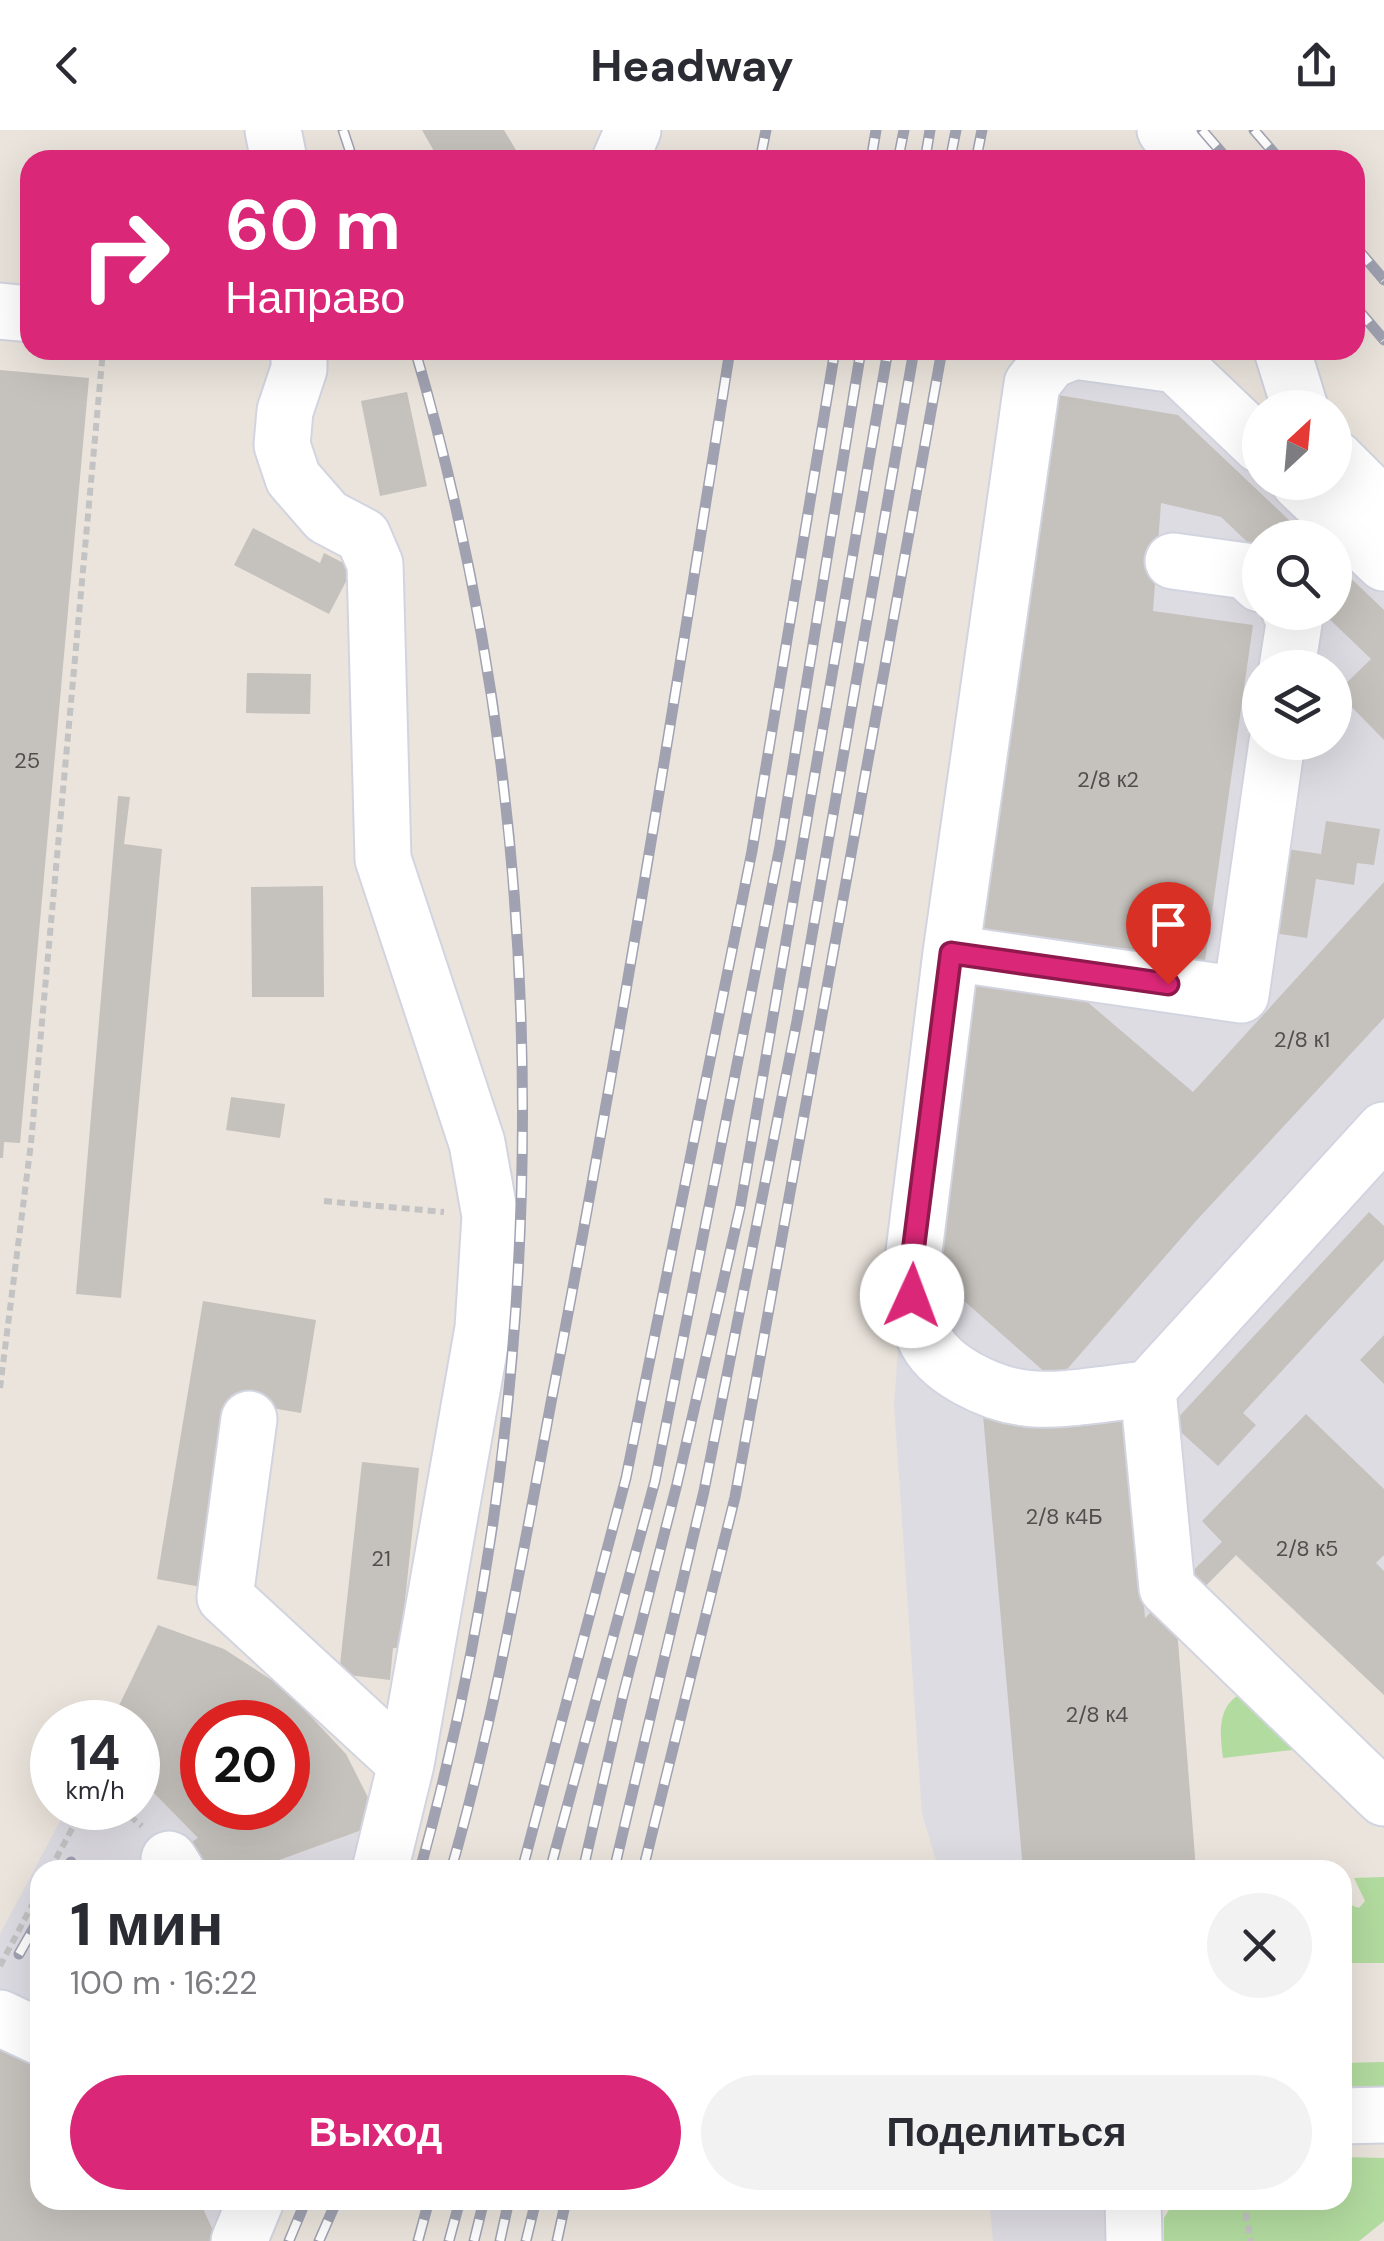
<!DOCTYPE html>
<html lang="ru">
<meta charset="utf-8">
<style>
body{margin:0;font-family:"DM Sans",sans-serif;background:#f2f2f3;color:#2b2b33;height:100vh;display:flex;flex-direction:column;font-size:38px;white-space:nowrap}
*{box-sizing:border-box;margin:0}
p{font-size:32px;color:#7c7c81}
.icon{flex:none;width:55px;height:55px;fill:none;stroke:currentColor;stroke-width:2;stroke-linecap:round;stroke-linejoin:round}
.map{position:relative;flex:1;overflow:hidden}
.details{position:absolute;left:30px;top:1730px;width:1322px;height:350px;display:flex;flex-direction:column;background:#fff;border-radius:30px;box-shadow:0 10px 40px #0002}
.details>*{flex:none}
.top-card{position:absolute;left:20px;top:20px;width:1345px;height:210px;border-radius:30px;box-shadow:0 10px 40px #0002;background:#db2777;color:#fff;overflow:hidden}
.needle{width:65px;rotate:26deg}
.controls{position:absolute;left:1242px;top:260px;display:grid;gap:20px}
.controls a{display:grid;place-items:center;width:110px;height:110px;border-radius:50%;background:#fff;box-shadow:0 10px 40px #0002;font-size:50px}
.speed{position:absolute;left:30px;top:1570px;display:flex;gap:20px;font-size:50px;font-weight:700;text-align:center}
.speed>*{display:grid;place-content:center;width:130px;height:130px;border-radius:50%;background:#fff;box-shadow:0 10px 40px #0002;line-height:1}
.speed small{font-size:25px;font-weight:400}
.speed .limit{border:15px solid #d22;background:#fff;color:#111}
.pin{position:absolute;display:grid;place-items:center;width:85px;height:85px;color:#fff;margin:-102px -42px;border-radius:50% 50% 50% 0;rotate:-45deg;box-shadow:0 0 10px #0007}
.pin .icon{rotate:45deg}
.me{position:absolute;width:110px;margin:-55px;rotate:2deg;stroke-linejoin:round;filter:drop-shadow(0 0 8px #0008)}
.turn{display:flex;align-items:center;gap:35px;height:210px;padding:0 40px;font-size:45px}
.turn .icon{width:130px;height:130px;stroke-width:2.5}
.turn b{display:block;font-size:70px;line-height:85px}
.round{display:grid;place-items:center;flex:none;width:105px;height:105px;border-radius:52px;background:#f2f2f3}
.overview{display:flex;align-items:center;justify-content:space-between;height:170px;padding:0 40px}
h1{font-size:60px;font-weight:700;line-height:75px}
.primary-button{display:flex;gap:20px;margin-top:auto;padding:20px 40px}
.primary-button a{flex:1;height:115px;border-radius:60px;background:#db2777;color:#fff;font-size:40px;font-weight:700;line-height:115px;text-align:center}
.primary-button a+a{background:#f2f2f3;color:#2b2b33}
header{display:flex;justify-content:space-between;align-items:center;height:130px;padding:0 40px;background:#fff;font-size:45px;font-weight:700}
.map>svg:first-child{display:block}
.industrial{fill:#dedce3;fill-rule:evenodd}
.green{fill:#b2db9f}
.building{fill:#c5c1bc;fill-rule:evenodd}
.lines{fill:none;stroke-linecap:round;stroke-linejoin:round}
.minor-casing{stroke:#d2d4e0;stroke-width:59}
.path{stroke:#c3c3c3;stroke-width:6;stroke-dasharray:8 5;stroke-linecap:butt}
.minor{stroke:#fff;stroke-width:55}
.rail-casing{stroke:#a0a2b1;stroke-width:11}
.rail{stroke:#fff;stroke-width:8;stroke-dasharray:22;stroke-linecap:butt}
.route-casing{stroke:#8e194d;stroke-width:25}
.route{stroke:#db2777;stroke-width:18}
.labels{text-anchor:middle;stroke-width:10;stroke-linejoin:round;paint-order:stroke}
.number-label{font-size:22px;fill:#504f4e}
</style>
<header><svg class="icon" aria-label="back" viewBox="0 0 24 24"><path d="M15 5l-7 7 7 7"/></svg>Headway<svg class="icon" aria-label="share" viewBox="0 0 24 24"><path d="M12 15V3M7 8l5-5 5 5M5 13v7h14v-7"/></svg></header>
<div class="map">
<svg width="1384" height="2111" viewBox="0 0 1384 2111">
<rect width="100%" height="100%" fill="#eae4dc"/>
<path class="industrial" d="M1015,220h175l70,67v65l68,1 56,53v1159l-148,-139 -60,60 20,254h-257l-17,-56 -28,-410 29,-376zM1260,408h75v74h-75zM1260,538h75v74h-75z
M138,1654l15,8 45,46 -12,8 15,24h-161v188l-40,-12v-112l67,-126h71z
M381,1693l-17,47h-112z
M199,2070h36l-17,41z
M989,2070h124l1,41h-121z"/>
<path class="green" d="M1239,1565l70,53 -86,10c-3,-22 -6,-51 16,-63z
M1384,1747v86h-41v-61l16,6 6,-7 -11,-23z
M1384,1932v24l-41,1v-24z
M1343,2027l41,1v63l-25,20h-195v-23l11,-18h167z"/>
<path class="building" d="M422,0h82l18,30h-83z
M0,240l89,8 -69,765 -16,-1 -1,16h-3z
M407,262l20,94 -47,10 -19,-95z
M1046,263l132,22 130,123h-48v16l-39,-37 -60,-14 -8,108 100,14 -49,343 -242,-34z
M253,398l67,35 4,-10 29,15 -24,46 -95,-49z
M1335,433l49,47v130l-47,-48 34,-33 -49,-47h13z
M247,543l64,1 -1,40 -64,-1z
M118,666l12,1 -6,47 38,5 -41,449 -45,-4z
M1326,691l54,8 -6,36 -17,-2 -3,22 -38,-6 -9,59 -40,-6 13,-84 41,6z
M1384,752v136l-188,203 -140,161 -136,-120 43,-284 108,10 122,104z
M323,756l1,111h-72l-1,-110z
M231,967l54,7 -5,34 -54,-8z
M1369,1082l15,14v34l-141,153 13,12 -38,41 -46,-42z
M203,1171l113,19 -15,93 -70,-12 -30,186 -44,-8z
M1384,1205v49l-24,-24z
M1126,1273l19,215 77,-76 -20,-21 104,-107 78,75v66l-8,8 8,8v124l-148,-140 -60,61 20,254h-173l-40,-455z
M362,1332l57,6 -19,180h-7l-3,32 -51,-6z
M158,1495l66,24 60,39 62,66 35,69 -129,47h-51l-16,-24 13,-8 -45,-46 -15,-8v-62h-27zM202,1592h86v86h-86z
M0,1916l40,12v142h159l19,41h-218z"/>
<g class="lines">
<g class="minor-casing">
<path id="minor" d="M273,0l6,30
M1165,0l23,30
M620,30l13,-30
M0,181l30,3
M299,220v19l-14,42 -3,34 11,33 34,39 36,19 12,28 8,295 94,284 13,73 -7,112 -77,436 -26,106
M1282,220l18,58
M1335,328l49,49
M1299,352l85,81
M1173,431l73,10 14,13
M1287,538l8,-51 -5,-5
M951,823l290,42 36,-253
M1384,1000l-236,259 19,199 217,210
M1148,1259c-35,3 -89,14 -123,9 -34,-4 -87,-28 -101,-62 -10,-25 -11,-50 -11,-76l38,-307 81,-569 18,-23 24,-10 102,14 84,80
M249,1289l-24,178 181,167
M169,1729l7,11
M0,1888l40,19
M1342,1986l42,-1
M1133,2070l1,41
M239,2111l17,-41"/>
</g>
<path class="path" d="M324,1071l120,11
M0,1258l31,-245 72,-793
M120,1678l22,18
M50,1740l33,-62
M0,1836l40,-76
M1243,2070l8,41"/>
<use href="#minor" class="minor"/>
<g class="rail-casing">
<path id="rail" d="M343,0l10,30
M1202,0l26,30
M1254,0l26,30
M760,30l6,-30
M871,30l5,-30
M898,30l6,-30
M925,30l5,-30
M950,30l6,-30
M976,30l6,-30
M1355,116l29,34
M1355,176l29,34
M415,220c144,492 141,1027 5,1520
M66,1740l5,-8
M451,1740c45,-156 72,-319 102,-478 67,-346 122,-694 177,-1042
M522,1740l104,-392 126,-627 83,-501
M550,1740l105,-389 125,-635 81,-496
M583,1740l40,-175 54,-211 63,-276 148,-858
M614,1740l90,-379 93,-470 117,-671
M643,1740l92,-373 207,-1147
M19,1824l21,-37
M289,2111l17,-41
M319,2111l18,-41
M418,2111l11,-41
M449,2111l11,-41
M474,2111l10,-41
M500,2111l9,-41
M526,2111l10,-41
M557,2111l9,-41"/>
</g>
<use href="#rail" class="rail"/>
</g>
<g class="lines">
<g class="route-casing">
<path id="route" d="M912,1166v-36l39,-307 217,31"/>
</g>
<use href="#route" class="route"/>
</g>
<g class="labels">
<g class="number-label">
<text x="27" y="638">25</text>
<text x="1108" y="657">2/8 к2</text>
<text x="1302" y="917">2/8 к1</text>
<text x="1064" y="1394">2/8 к4Б</text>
<text x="1307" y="1426">2/8 к5</text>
<text x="381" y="1436">21</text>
<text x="1097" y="1592">2/8 к4</text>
</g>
</g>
</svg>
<div class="controls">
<a><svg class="needle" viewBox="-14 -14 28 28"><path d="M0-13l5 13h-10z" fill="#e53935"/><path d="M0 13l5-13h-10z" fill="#7c7c81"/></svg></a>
<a><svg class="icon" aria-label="search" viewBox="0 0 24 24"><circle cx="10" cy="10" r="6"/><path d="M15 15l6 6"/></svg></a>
<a><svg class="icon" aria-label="layers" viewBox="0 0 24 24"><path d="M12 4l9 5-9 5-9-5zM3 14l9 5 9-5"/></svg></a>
</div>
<div class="speed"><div>14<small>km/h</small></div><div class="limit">20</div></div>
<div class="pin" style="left:1168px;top:854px;background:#d93025"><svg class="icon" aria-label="arrive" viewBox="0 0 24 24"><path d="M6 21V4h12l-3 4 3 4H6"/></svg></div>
<svg class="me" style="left:912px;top:1166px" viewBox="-20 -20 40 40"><circle r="19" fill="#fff"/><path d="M0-13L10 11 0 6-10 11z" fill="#db2777"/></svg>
<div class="top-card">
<div class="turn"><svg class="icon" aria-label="right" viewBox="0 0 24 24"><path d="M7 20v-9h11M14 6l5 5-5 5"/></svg><div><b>60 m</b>Направо</div></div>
</div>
<section class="details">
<div class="overview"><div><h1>1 мин</h1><p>100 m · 16:22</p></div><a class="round"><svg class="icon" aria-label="close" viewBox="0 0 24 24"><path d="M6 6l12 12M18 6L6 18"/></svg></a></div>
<div class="primary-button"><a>Выход</a><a>Поделиться</a></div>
</section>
</div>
